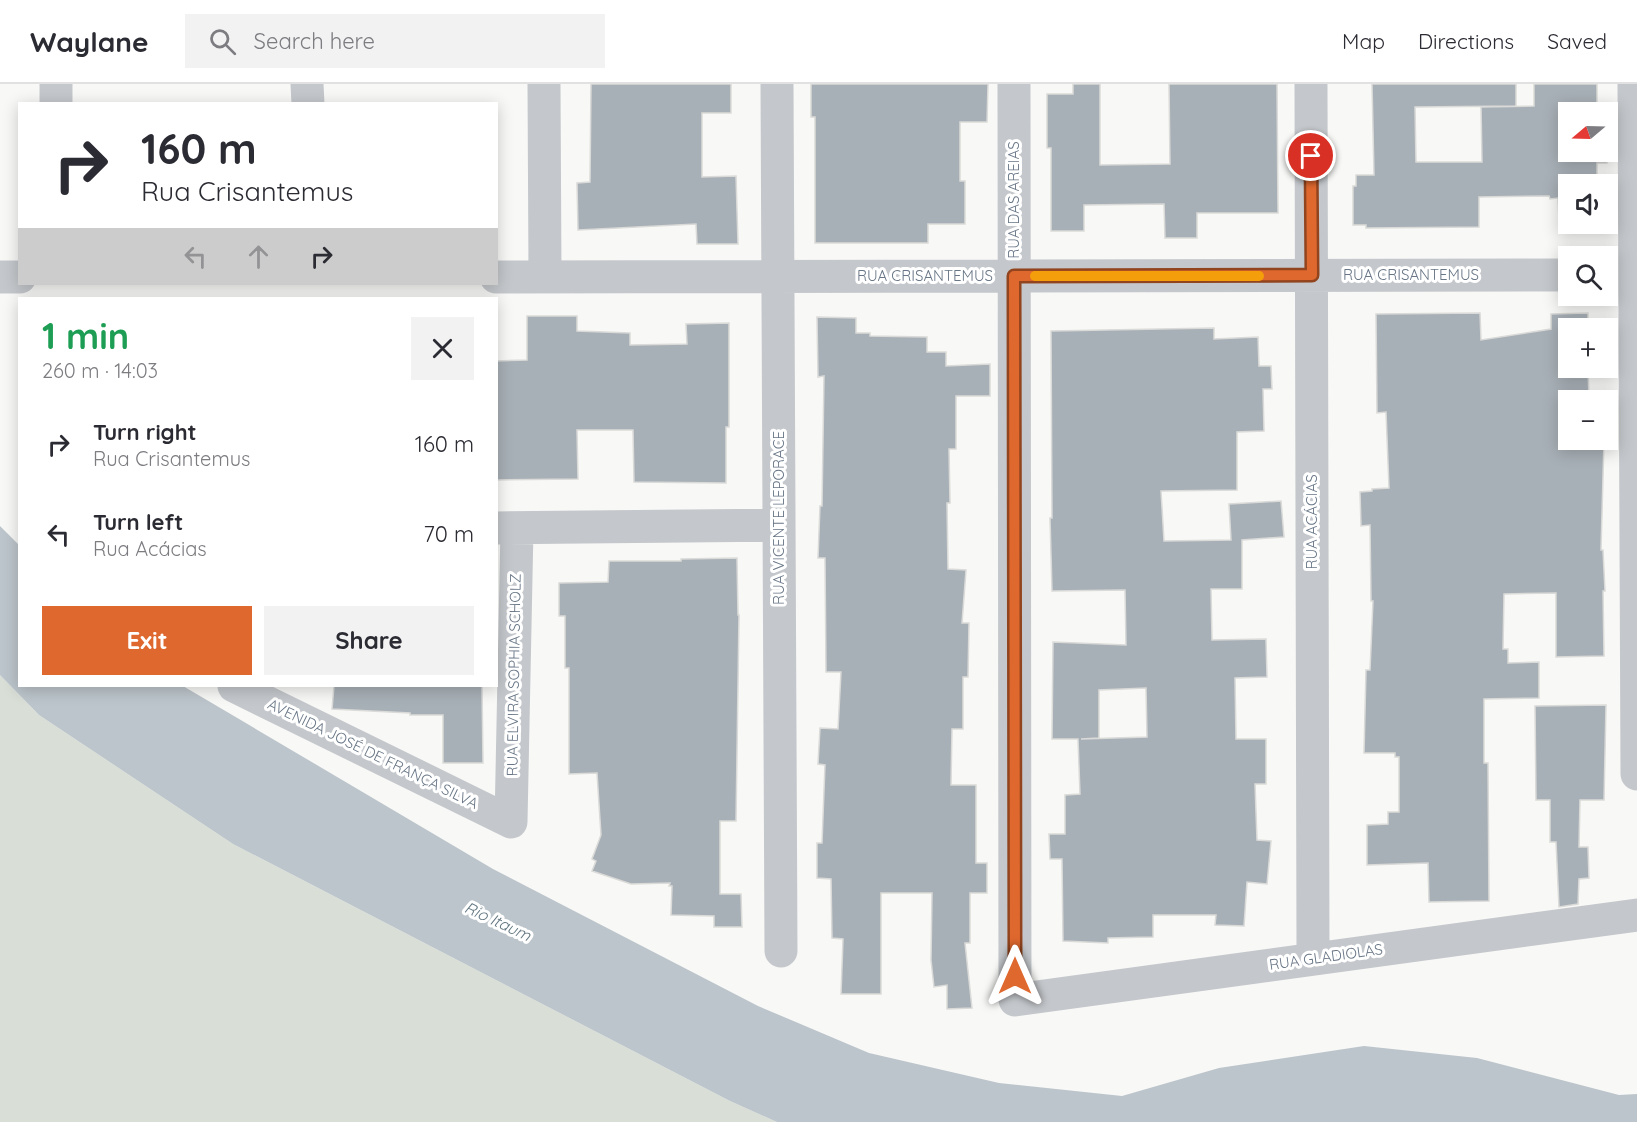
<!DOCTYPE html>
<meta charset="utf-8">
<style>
body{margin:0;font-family:Quicksand,sans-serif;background:#f2f2f3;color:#2b2b33;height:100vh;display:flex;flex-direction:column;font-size:22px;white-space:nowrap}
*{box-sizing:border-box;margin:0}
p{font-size:20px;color:#7c7c81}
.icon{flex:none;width:33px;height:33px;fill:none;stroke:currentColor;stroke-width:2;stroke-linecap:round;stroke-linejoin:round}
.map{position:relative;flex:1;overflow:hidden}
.sheet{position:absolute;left:18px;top:213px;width:480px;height:390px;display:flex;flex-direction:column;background:#fff;border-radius:0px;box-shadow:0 3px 15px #0003}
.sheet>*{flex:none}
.banner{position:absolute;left:18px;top:18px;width:480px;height:183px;border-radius:0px;box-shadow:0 3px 15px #0003;background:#fff;color:#2b2b33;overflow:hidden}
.needle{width:39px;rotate:251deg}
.fabs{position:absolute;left:1558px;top:18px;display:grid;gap:12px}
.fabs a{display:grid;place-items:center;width:60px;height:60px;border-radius:0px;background:#fff;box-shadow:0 3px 15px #0003;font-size:30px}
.pin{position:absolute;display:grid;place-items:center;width:51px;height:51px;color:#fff;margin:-26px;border:3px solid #fff;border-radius:50%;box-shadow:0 2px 6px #0007}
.me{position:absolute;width:66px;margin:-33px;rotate:0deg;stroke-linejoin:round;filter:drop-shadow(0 0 4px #0008)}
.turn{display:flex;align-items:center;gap:21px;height:126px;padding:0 24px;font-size:27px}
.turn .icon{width:78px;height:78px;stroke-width:2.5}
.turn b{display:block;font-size:42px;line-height:51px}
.lanes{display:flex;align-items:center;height:57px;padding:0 24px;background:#0003;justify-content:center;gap:30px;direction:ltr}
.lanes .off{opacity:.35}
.round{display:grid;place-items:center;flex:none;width:63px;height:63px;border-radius:0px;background:#f2f2f3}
.summary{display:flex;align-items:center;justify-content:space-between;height:102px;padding:0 24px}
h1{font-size:36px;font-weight:700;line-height:45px;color:#1e9e55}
.cta{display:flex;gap:12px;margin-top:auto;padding:12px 24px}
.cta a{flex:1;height:69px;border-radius:0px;background:#df682e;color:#fff;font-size:24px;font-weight:700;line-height:69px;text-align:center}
.cta a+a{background:#f2f2f3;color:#2b2b33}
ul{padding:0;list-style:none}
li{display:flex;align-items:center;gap:18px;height:90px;padding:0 24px}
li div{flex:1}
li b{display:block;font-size:22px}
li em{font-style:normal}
header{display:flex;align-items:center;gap:36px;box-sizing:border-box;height:84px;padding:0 30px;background:#fff;border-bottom:2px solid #e1e1e2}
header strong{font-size:28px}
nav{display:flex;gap:33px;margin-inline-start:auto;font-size:21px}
.search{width:420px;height:54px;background:#f2f2f3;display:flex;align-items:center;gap:15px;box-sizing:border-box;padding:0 21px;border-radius:0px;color:#7c7c81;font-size:22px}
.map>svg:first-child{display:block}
.green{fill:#d9dfd7}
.water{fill:#bcc5cb}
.building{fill:#a8b0b7;stroke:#dadad8;stroke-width:1.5;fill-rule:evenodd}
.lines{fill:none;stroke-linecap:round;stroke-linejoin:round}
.minor{stroke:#c4c7cb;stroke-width:33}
.route-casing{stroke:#91441e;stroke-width:15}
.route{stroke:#df682e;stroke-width:10}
.slow{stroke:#f59e0b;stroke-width:10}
.labels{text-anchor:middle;stroke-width:6;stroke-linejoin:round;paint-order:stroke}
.street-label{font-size:15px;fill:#687686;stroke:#fff}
.water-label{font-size:16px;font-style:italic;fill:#637781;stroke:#fff}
</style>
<header>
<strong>Waylane</strong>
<div class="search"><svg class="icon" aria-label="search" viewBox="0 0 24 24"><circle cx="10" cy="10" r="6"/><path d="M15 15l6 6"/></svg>Search here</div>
<nav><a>Map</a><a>Directions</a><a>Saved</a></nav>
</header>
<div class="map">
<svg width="1637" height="1038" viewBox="0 0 1637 1038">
<rect width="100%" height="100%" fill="#f8f8f6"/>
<path class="green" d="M0,591l39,40 194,129 497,257 47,21h-777z"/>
<path class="water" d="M0,442l19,19 1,141h163l310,183 265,137 111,47 130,30 123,13 97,-28 145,-22 113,12 142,37 18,-1v28h-860l-47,-21 -497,-257 -194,-129 -39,-40z"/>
<path class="building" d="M591,0h140v29h-29v64l34,-1 2,68h-41l-1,-20 -118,6 -1,-47 13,-1z
M811,0h177l-1,38h-27v59h5v43h-37v19h-113v-126h-4z
M1073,0h27v81l70,-1 -1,-80h108l1,129h-81v25h-32l-1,-34 -80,1v26h-33v-83h-4v-54h26z
M1372,0h144v22l-101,1 1,55h66l-1,-55 53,-1v-22h63v22h8l1,6h-37v40h38v11h-10v21h-28v37v-2l-10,1 -1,-22 -8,1 -1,-3 -70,1v30l-113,1v-3h-13v-39h3v-11h18z
M1569,140h30v6l-29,1z
M1480,229l1,27 70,-11v-15l37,-1v15h-19v40h19l1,32h-20v40h35l-3,110h2l2,41h-2l1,65 -48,1v-64l-52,1 -1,55h5v14l31,-1v36l-55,1v64h4l1,138 -60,1 -1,-39 -61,2v-40l21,-1v-12h11v-55h-4v-4h-31l2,-83h4l3,-69h-2l-1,-76 -9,1 -1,-34 12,-1v-2l17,-1 -3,-76 -9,1 -1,-99z
M527,232h50v15l53,2v12l57,-1 -1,-20 43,-1v104h-3v56l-92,-1 -1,-52h-56l1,49 -82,1v-119l31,-1z
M817,233l39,1v15h14v3l57,1v15h19v14l44,-2v32h-34v53h-7l1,54h-3l1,66 18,1 -4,53h7l-1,54h-5v52h-11l-1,56h25v78h11v30h-17v50h-5l7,65 -25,1v-24l-13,2 -3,-27 1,-67h-51v101h-40l2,-55 -11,-1 -1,-59 -14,-1v-35h5l3,-78 -7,-1 2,-36 18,1 3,-57h-15l-1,-114h-7l2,-52h2l2,-130 -6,1z
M1214,244v11l44,-2 1,29h12l1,23h-9l1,42 -27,1v58l-76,1 3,50 67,-1 -2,-36 52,-3 3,36 -42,3v49h-31l1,51 54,-1 1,38 -32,1 1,61h30v45h-11l2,56 14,1 -4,43 -20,-2 -3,44 -29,-1 1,-10h-63v22l-45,1v5l-45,-2 -1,-82h-12l-1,-25h16v-39l15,-1 -2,-55h-26l1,-97 73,3 -1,-55 -73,1 -2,-73h2l-1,-187zM1146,604l1,49 -66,2 18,-1v-48z
M737,474l1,57h1l-3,206h-16v73h21l1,33h-28v-11l-43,-1 1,-29h-3l1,-3 -39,1 -39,-13 4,-10 -4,-2 9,-24 -4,-62 -28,1v-106h-4v-52h-6v-33l49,-1 1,-21h72v-2z
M334,602h148l1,77h-40v-48h-33v-2l-78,-4z
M1606,621l-2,95h-24l-1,47h9l1,31 -10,1 -1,25 -19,3 -3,-65h-6v-42h-14l-1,-94z"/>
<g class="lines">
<path class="minor" d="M56,0v20
M307,0l1,20
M544,0l1,193
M777,0l4,867
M1014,0l1,916 622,-85
M1311,0l2,875
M1634,0l3,690
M0,193h20
M496,193l1073,-2
M496,444l283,-3
M234,602l277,136 6,-294"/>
</g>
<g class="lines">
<g class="route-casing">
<path id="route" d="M1015,892l-1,-700 298,-1 -1,-119"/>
</g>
<use href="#route" class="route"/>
<path class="slow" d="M1035,192h224"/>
</g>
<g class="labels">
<g class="street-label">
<text transform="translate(1014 116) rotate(-90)" y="5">RUA DAS AREIAS</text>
<text x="1411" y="196">RUA CRISANTEMUS</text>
<text x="925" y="197">RUA CRISANTEMUS</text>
<text transform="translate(779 434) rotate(-90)" y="5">RUA VICENTE LEPORACE</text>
<text transform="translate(1312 438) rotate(-90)" y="5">RUA ACÁCIAS</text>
<text transform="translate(514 591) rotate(-89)" y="5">RUA ELVIRA SOPHIA SCHOLZ</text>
<text transform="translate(373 670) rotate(26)" y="5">AVENIDA JOSÉ DE FRANÇA SILVA</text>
<text transform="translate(1326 873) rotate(-8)" y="5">RUA GLADIOLAS</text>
</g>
<g class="water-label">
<text transform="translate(498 837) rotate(25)" y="6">Rio Itaum</text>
</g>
</g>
</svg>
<div class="fabs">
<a><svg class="needle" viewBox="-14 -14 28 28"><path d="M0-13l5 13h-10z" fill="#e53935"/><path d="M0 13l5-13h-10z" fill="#7c7c81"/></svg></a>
<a><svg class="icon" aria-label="sound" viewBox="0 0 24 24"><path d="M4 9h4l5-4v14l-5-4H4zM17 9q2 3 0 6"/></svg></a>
<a><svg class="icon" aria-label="search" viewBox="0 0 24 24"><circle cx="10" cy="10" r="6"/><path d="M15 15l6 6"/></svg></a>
<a>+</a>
<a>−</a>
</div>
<div class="pin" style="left:1311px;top:72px;background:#d93025"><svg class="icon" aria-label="arrive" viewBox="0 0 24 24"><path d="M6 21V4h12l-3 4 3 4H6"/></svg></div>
<svg class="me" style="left:1015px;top:892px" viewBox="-20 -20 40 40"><path d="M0-17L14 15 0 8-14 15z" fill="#df682e" stroke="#fff" stroke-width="4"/></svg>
<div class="banner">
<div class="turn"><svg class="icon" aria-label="right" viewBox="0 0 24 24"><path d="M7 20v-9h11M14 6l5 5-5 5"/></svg><div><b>160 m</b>Rua Crisantemus</div></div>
<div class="lanes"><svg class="icon off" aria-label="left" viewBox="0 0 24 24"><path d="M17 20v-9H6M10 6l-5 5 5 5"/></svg><svg class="icon off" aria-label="ahead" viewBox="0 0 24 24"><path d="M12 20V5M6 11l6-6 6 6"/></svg><svg class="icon" aria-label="right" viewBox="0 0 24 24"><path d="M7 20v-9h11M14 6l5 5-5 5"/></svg></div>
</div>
<section class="sheet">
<div class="summary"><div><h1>1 min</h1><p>260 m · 14:03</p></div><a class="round"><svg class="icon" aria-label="close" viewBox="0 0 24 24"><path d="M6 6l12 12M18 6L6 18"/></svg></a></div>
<ul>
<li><svg class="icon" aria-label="right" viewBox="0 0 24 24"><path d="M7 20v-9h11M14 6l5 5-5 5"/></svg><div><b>Turn right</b><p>Rua Crisantemus</p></div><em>160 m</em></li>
<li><svg class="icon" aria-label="left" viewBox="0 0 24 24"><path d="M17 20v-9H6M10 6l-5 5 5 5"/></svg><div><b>Turn left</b><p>Rua Acácias</p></div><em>70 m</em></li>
</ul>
<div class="cta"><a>Exit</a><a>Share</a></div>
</section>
</div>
